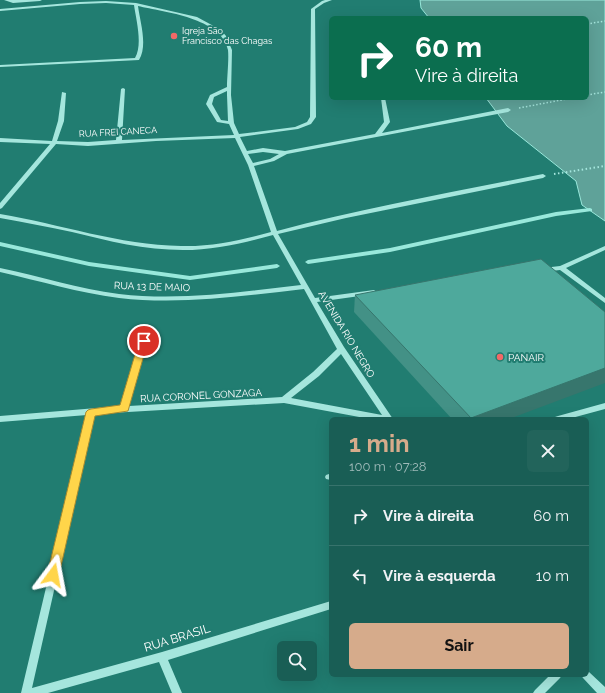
<!DOCTYPE html>
<html lang="pt">
<meta charset="utf-8">
<style>
body{margin:0;font-family:Raleway,sans-serif;background:#22645b;color:#f1f3f6;height:100vh;display:flex;flex-direction:column;font-size:15px;white-space:nowrap}
*{box-sizing:border-box;margin:0}
p{font-size:13px;color:#9fbab9}
.icon{flex:none;width:22px;height:22px;fill:none;stroke:currentColor;stroke-width:2;stroke-linecap:round;stroke-linejoin:round}
.map{position:relative;flex:1;overflow:hidden}
.panel{position:absolute;left:329px;top:417px;width:260px;height:260px;display:flex;flex-direction:column;background:#195e55;border-radius:6px;box-shadow:0 4px 16px #0002}
.panel>*{flex:none}
.guide{position:absolute;left:329px;top:16px;width:260px;height:84px;border-radius:6px;box-shadow:0 4px 16px #0002;background:#0b6e4f;color:#fff;overflow:hidden}
.buttons{position:absolute;left:277px;top:641px;display:grid;gap:8px}
.buttons a{display:grid;place-items:center;width:40px;height:40px;border-radius:6px;background:#195e55;box-shadow:0 4px 16px #0002;font-size:20px}
.pin{position:absolute;display:grid;place-items:center;width:34px;height:34px;color:#fff;margin:-17px;border:2px solid #fff;border-radius:50%;box-shadow:0 1px 4px #0007}
.me{position:absolute;width:44px;margin:-22px;rotate:13deg;stroke-linejoin:round;filter:drop-shadow(0 0 3px #0008)}
.turn{display:flex;align-items:center;gap:14px;height:84px;padding:0 20px;font-size:18px}
.turn .icon{width:52px;height:52px;stroke-width:2.5}
.turn b{display:block;font-size:28px;line-height:34px}
.round{display:grid;place-items:center;flex:none;width:42px;height:42px;border-radius:6px;background:#22645b}
.headline{display:flex;align-items:center;justify-content:space-between;height:68px;padding:0 20px}
h1{font-size:24px;font-weight:700;line-height:30px;color:#d6ab8b}
.primary-button{display:flex;gap:8px;margin-top:auto;padding:8px 20px}
.primary-button a{flex:1;height:46px;border-radius:6px;background:#d6ab8b;color:#111;font-size:16px;font-weight:700;line-height:46px;text-align:center}
ul{padding:0;list-style:none}
li{display:flex;align-items:center;gap:12px;height:60px;padding:0 20px;border-top:1px solid #37736c}
li div{flex:1}
li b{display:block;font-size:15px}
li em{font-style:normal}
.map>svg:first-child{display:block}
.water{fill:#5fa299;stroke:#99e8db}
.lines{fill:none;stroke-linecap:round;stroke-linejoin:round}
.stream{fill:#99e8db;fill-rule:evenodd}
.path-far1{stroke:#a5e6dd;stroke-width:1.5;stroke-dasharray:1.5 2;stroke-linecap:butt}
.path{stroke:#a5e6dd;stroke-width:2;stroke-dasharray:1.5 2.5;stroke-linecap:butt}
.minor{fill:#a5e6dd;fill-rule:evenodd}
.wall{fill:#439186}
.shaded-wall{fill:#37766d}
.building{fill:#4ea99c;stroke:#37766d}
.route{fill:#ffd54a;stroke:#a68a30}
.poi-dot{fill:#f36967;stroke:#217d71;stroke-width:1.5}
.labels{text-anchor:middle;stroke-width:4;stroke-linejoin:round;paint-order:stroke}
.far-poi-label{font-size:9px;fill:#fff;stroke:#217d71;text-anchor:start}
.far-street-label{font-size:9px;fill:#fff;stroke:#217d71}
.street-label{font-size:10px;fill:#fff;stroke:#217d71}
.poi-label{font-size:10px;fill:#fff;stroke:#217d71;text-anchor:start}
.near-street-label{font-size:12px;fill:#fff;stroke:#217d71}
</style>
<div class="map">
<svg width="605" height="693" viewBox="0 0 605 693">
<rect width="100%" height="100%" fill="#217d71"/>
<path class="water" d="M420,0h185v221l-23,-16 -6,-24 -69,-55 -21,-28h101v-80h-158l-8,-10z"/>
<g class="lines">
<path class="stream" d="M590,208l2,1v2l-36,5 -166,36 -82,12 -3,-2 3,-2 82,-12 166,-36z
M0,242l89,20 101,14 87,-12 3,2 -3,2 -87,12 -101,-14 -89,-20z"/>
<path class="path-far1" d="M587,24l18,-3
M587,95l18,-3
M519,108l53,-10"/>
<path class="path" d="M554,174l51,-8"/>
<path class="minor" d="M4,0h38l-2,1 -27,2z
M325,0h7l-8,3 -9,6 1,108 -5,7 -13,5 -58,8 7,14 16,-3 22,3 90,-17 9,-12 -3,-24h4l5,24 -8,11 126,-25 3,2 -3,2 -221,42 -13,7 -20,5 23,65c87,-23 177,-39 266,-57l3,2 -3,2 -197,40 -68,16 37,64 59,-8 3,2 -3,2 -57,8 27,45 49,72h-23l-86,-16 -190,11 -62,274 130,-36 169,-51v8l-163,51 14,33h-10l-13,-31 -111,31h-27l66,-278 -87,7v-6l121,-10 20,-65 3,-2 3,2 -18,65 153,-9 31,-25 24,-23 -33,-60c-61,7 -124,16 -185,9 -40,-5 -79,-17 -119,-26v-4c40,8 79,21 119,26 61,7 122,-2 182,-9l-28,-50c-30,8 -59,15 -90,15 -38,0 -75,-9 -111,-18 -24,-5 -48,-10 -72,-14v-4c60,10 119,31 181,32 30,1 61,-6 90,-14l-23,-67 -13,-27 -79,3 -68,5 -32,-2 -54,64 -2,1v-6l50,-59 -50,-2v-4l52,3 6,-20 4,-29 4,1 -2,28 -7,20 31,1 28,-2 5,-51 2,-1 2,1 -3,51 112,-5 -5,-11 -12,-2 -11,-18 4,-9 17,-8c0,-9 2,-28 1,-37 -6,-32 -64,-38 -90,-44 2,16 10,39 1,54l-139,7v-2l135,-7c8,-13 1,-39 -1,-53l-28,-2 -26,1 -80,7v-2l80,-7 26,-1 30,2 61,14 24,13 5,6 6,14 -1,45 3,28 5,11 56,-7 12,-5 3,-5 1,-108 11,-8zM227,91v4l1,26 -7,-1 -9,-16 2,-7zM263,152l16,2 -9,5 -17,4 -5,-9zM341,354l41,61 -91,-17 28,-22z
M605,246v4l-39,18 39,30v5l-45,-33 -17,2 -3,-2 3,-2 17,-2z
M605,403v6l-37,10h-14l1,-2 3,-1z
M329,474h2v6l-5,-1 -1,-2 1,-2z
M587,671l2,1 16,15v6h-8l-14,-15 -2,-3h6z
M550,675h12l-2,3 -15,15h-12l2,-3z"/>
</g>
<path class="wall" d="M355,295l154,124h-57l-98,-107z"/>
<path class="shaded-wall" d="M605,368v15l-96,36h-39l1,-1z"/>
<path class="building" d="M541,259l64,53v56l-134,50 -116,-123z"/>
<path class="route" d="M144,338l4,3 -20,70 -33,5 -36,159 -2,3 -4,2 -4,-2 -2,-3 39,-163 2,-2 3,-1 29,-4 19,-64z"/>
<g class="poi-dot">
<circle cx="174" cy="36" r="4"/>
<circle cx="500" cy="357" r="4"/>
</g>
<g class="labels">
<g class="far-poi-label">
<text x="182" y="34">Igreja São<tspan x="182" dy="10">Francisco das Chagas</tspan></text>
</g>
<g class="far-street-label">
<text transform="translate(118 132) rotate(-3)" y="3">RUA FREI CANECA</text>
</g>
<g class="street-label">
<text transform="translate(152 286) rotate(2)" y="4">RUA 13 DE MAIO</text>
<text transform="translate(347 334) rotate(59)" y="4">AVENIDA RIO NEGRO</text>
<text transform="translate(201 395) rotate(-3)" y="4">RUA CORONEL GONZAGA</text>
</g>
<g class="poi-label">
<text x="508" y="361">PANAIR</text>
</g>
<g class="near-street-label">
<text transform="translate(177 638) rotate(-17)" y="4">RUA BRASIL</text>
</g>
</g>
</svg>
<div class="buttons">
<a><svg class="icon" aria-label="search" viewBox="0 0 24 24"><circle cx="10" cy="10" r="6"/><path d="M15 15l6 6"/></svg></a>
</div>
<div class="pin" style="left:144px;top:341px;background:#d93025"><svg class="icon" aria-label="arrive" viewBox="0 0 24 24"><path d="M6 21V4h12l-3 4 3 4H6"/></svg></div>
<svg class="me" style="left:53px;top:575px" viewBox="-20 -20 40 40"><path d="M0-17L14 15 0 8-14 15z" fill="#ffd54a" stroke="#fff" stroke-width="4"/></svg>
<div class="guide">
<div class="turn"><svg class="icon" aria-label="right" viewBox="0 0 24 24"><path d="M7 20v-9h11M14 6l5 5-5 5"/></svg><div><b>60 m</b>Vire à direita</div></div>
</div>
<section class="panel">
<div class="headline"><div><h1>1 min</h1><p>100 m · 07:28</p></div><a class="round"><svg class="icon" aria-label="close" viewBox="0 0 24 24"><path d="M6 6l12 12M18 6L6 18"/></svg></a></div>
<ul>
<li><svg class="icon" aria-label="right" viewBox="0 0 24 24"><path d="M7 20v-9h11M14 6l5 5-5 5"/></svg><div><b>Vire à direita</b></div><em>60 m</em></li>
<li><svg class="icon" aria-label="left" viewBox="0 0 24 24"><path d="M17 20v-9H6M10 6l-5 5 5 5"/></svg><div><b>Vire à esquerda</b></div><em>10 m</em></li>
</ul>
<div class="primary-button"><a>Sair</a></div>
</section>
</div>
